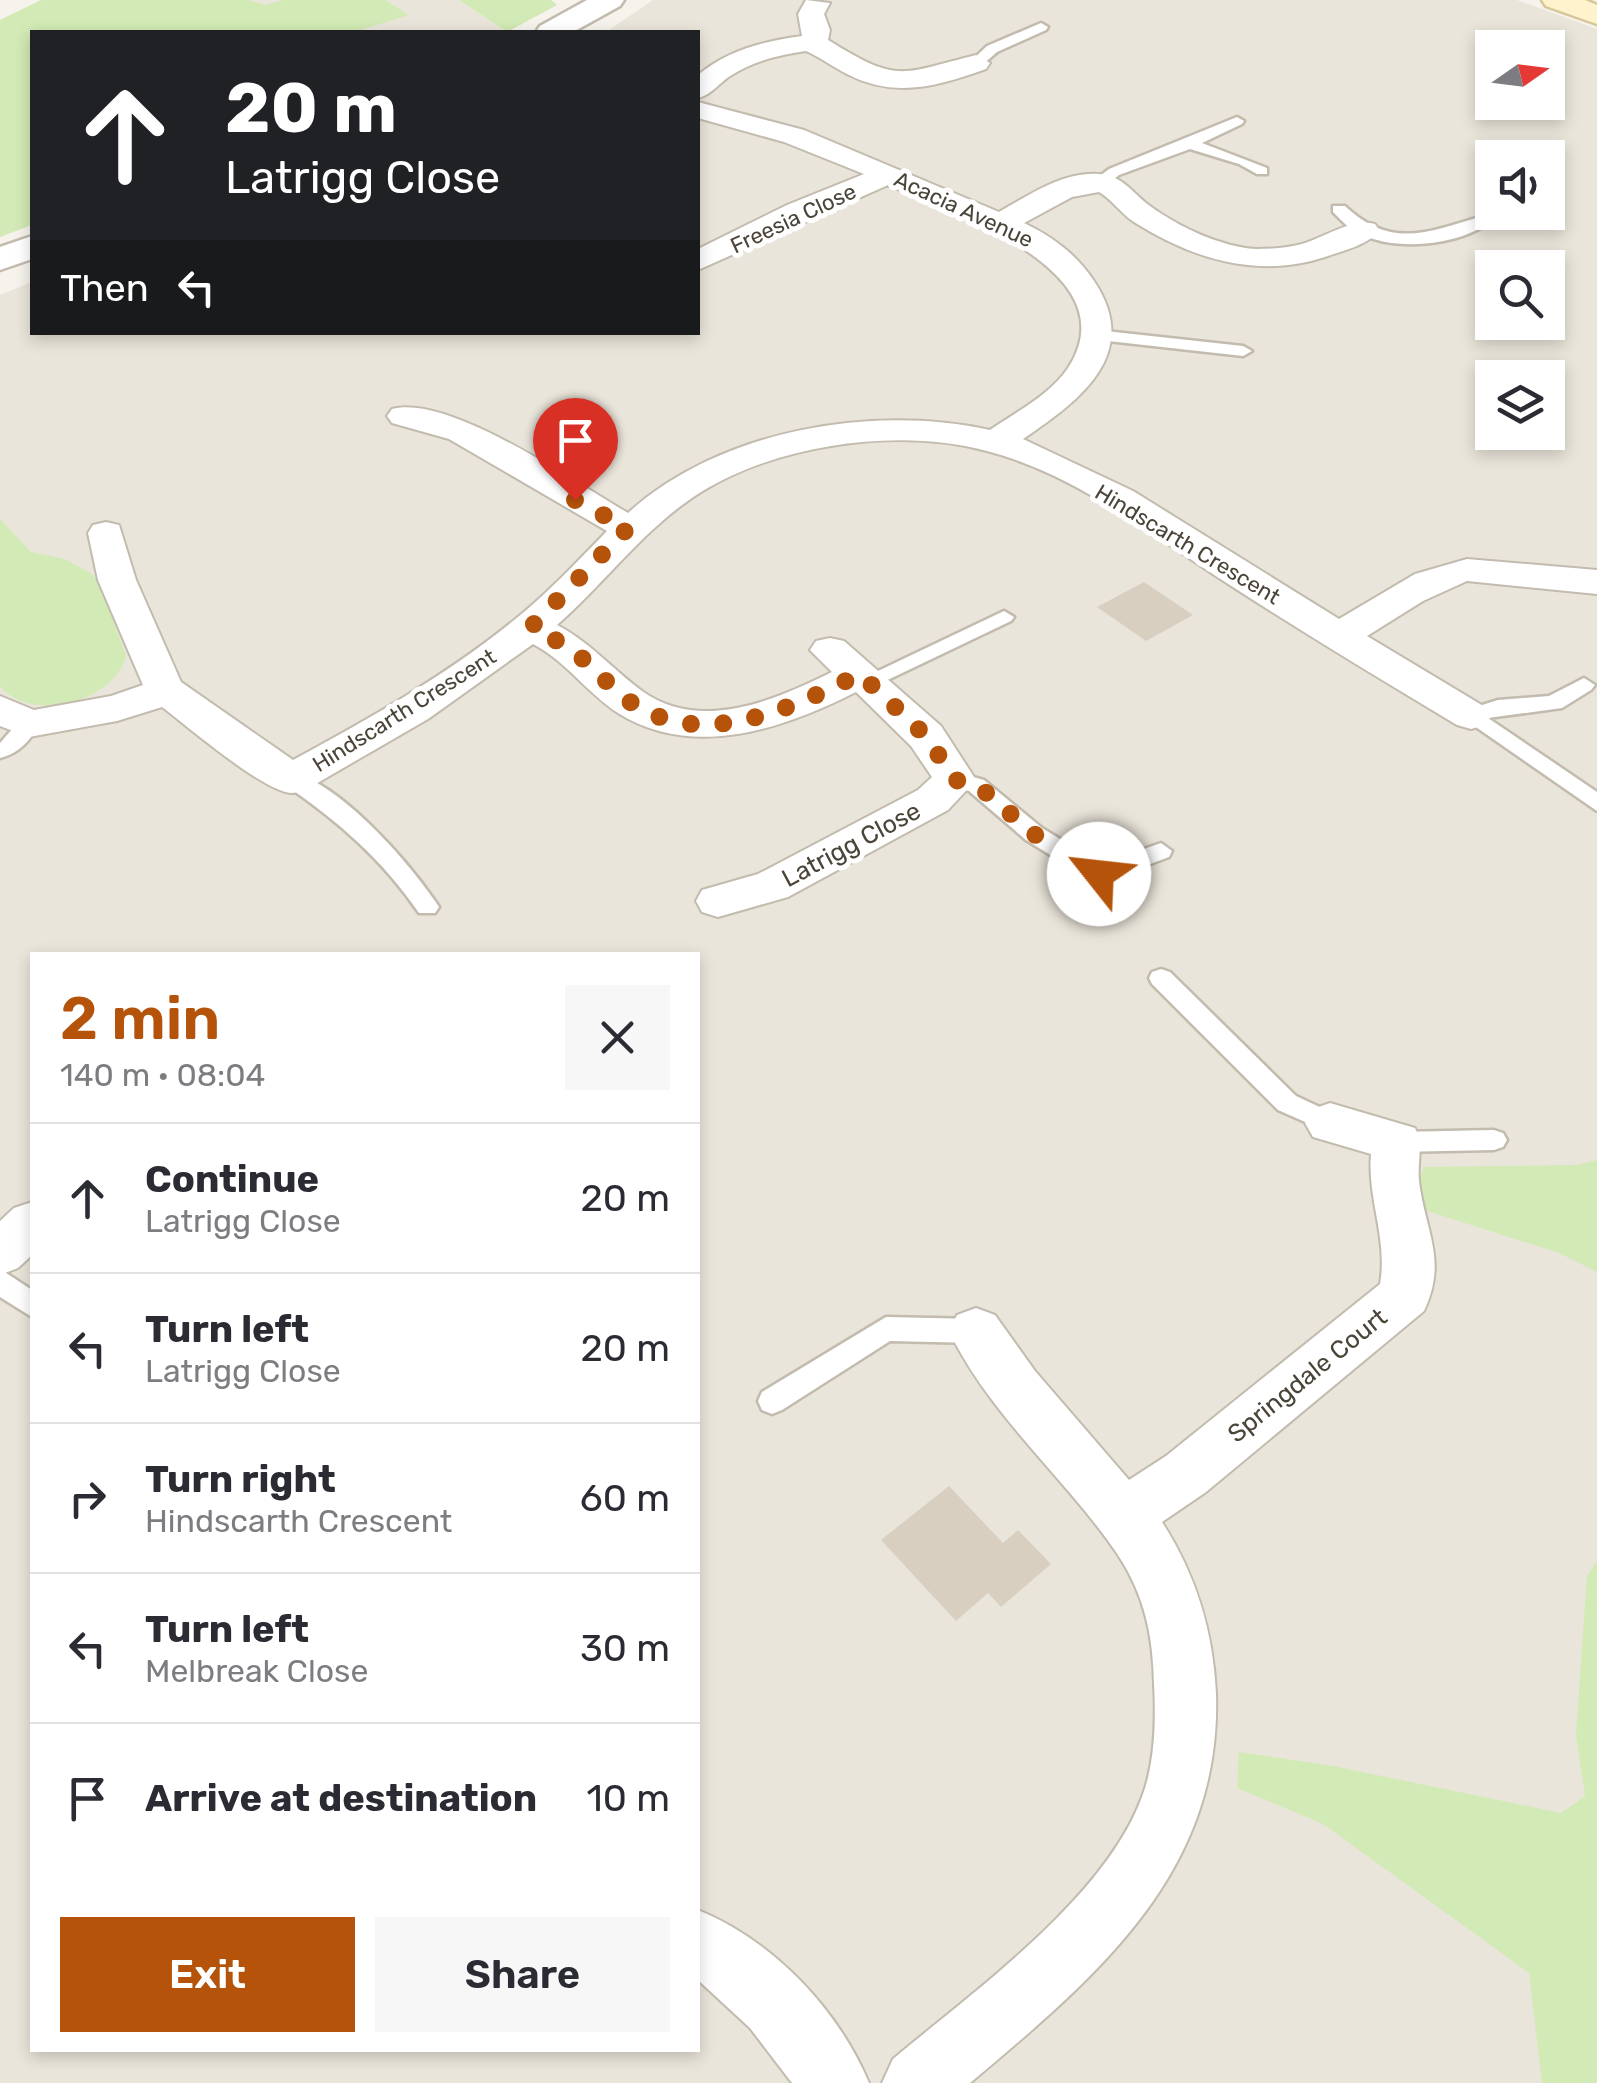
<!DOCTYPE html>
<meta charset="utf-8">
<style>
body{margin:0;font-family:Rubik,sans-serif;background:#f7f7f7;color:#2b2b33;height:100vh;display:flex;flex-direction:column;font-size:38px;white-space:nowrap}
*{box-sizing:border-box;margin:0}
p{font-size:32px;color:#7c7c81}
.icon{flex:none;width:55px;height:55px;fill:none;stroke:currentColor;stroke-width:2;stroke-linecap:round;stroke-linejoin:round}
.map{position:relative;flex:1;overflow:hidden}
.panel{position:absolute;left:30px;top:952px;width:670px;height:1100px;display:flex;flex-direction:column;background:#fff;border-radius:0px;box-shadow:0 5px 15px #0003}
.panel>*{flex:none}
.top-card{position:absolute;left:30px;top:30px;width:670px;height:305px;border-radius:0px;box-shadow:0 5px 15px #0003;background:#202124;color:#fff;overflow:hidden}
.needle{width:65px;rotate:76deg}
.fabs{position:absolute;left:1475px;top:30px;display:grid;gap:20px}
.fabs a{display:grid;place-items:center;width:90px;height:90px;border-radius:0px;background:#fff;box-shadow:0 5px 15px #0003;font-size:50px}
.pin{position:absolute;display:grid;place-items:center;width:85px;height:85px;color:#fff;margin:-102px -42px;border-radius:50% 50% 50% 0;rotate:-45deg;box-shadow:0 0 10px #0007}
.pin .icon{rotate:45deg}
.me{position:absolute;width:110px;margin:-55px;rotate:299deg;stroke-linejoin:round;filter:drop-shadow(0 0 8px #0008)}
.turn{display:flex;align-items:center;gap:35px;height:210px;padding:0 30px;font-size:45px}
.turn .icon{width:130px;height:130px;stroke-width:2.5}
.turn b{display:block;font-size:70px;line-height:85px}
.then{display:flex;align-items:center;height:95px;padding:0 30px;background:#0003;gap:20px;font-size:38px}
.round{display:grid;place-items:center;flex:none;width:105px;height:105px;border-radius:0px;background:#f7f7f7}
.headline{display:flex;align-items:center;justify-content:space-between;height:170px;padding:0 30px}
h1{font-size:60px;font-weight:600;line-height:75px;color:#b45309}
.action{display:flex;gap:20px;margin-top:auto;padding:20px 30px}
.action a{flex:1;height:115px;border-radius:0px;background:#b45309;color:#fff;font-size:40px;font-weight:600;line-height:115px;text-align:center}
.action a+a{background:#f7f7f7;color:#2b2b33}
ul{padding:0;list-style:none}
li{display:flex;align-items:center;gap:30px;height:150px;padding:0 30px;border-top:2px solid #e1e1e2}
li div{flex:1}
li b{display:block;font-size:38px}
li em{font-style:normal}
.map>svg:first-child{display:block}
.residential{fill:#eae5da;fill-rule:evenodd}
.green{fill:#d2eab5}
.building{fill:#d8cfc1}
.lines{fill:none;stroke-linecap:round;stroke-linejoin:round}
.service-casing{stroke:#c2bbae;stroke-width:5}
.minor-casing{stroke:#c2bbae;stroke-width:4}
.tertiary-casing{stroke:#c2bbae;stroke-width:5}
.secondary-casing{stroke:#d6c79b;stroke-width:5}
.service{fill:#fff;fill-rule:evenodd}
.minor{fill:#fff;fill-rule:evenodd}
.tertiary{fill:#fff;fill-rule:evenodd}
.secondary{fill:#fff3cd;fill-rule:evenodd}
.route{stroke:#b45309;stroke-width:18;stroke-dasharray:0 32.4}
.labels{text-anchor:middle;stroke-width:10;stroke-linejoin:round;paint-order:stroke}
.far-street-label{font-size:22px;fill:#4b4439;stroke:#fff}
.street-label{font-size:25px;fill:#4b4439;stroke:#fff}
</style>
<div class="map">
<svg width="1597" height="2083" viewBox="0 0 1597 2083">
<rect width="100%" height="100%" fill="#f6f3ec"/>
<path class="residential" d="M65,0h394l48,32h-371z
M653,0h864l80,29v2054h-1597v-1788l32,-13v50h666v-300h-92zM1492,48h56v54h-56zM1492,158h56v54h-56zM1492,268h56v54h-56zM1492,378h56v54h-56zM32,955h666v1095h-666z"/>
<path class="green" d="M41,0h207l18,5 17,-5h102l24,15 -55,17h-322v193l-32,12v-217z
M459,0h92l6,5 -50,27z
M0,519l31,33 34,7 27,15 9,12 25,70c-11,46 -96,68 -126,30z
M1597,1160v112l-38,-19 -141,-45 -4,-16 10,-25 153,-2z
M1597,1561v522h-55l-13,-110 -206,-149 -86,-36 2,-36 94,14 228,47 24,-17 -9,-61 11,-159z"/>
<path class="building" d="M1144,582l49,33 -47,26 -49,-34z
M949,1486l54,57 15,-13 33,34 -50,43 -13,-14 -32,28 -75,-81z"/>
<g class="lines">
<g class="service-casing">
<path id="service" d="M1041,23l7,4 -2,3 -49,22 -16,14 -12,-3 18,-17z
M1237,117l7,4 -2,3 -40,19 65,25v6h-10l-18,-10 -49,-15 -71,26 -14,11 -14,-3 18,-14z
M1333,206h12c47,44 83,26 138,10l8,5c-32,25 -96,31 -133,12 -9,-4 -17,-13 -25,-21z
M1096,330l147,16 9,5 -9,5 -153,-17 -3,-4z
M1004,611l10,6 -3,4 -136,65h-14l-4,-5z
M1584,678l11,7 -4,5 -29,18 -74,10 109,74v19l-137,-95 3,-5 35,-11 51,-4z
M29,717l11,7c-11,17 -20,29 -40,34v-15l21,-24z
M292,772c49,13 115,88 143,129l4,6 -4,6h-16c-37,-54 -81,-92 -135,-129l-3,-5z
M955,772l29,8 58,48 59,36 60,-21 11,8 -3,6 -62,23h-16l-65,-40 -57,-49 -22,-6 -3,-5z
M1161,969l9,3 126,124 43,20 4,7 -4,7 -9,3 -52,-23 -126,-126 -3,-6 3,-6z
M1494,1130l9,3 4,7 -4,7 -9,3 -97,2 -9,-3 -4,-7 4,-7 9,-3z
M0,1269l32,21v27l-32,-20z
M886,1317l90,2 10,3 4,9 -4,9 -10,3 -86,-2 -108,69 -10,4 -10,-4 -4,-9 4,-9z"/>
</g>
<g class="minor-casing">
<path id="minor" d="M806,0l24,3 -6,11 6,16 -2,10c71,44 72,34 148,15l14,8 -4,6c-48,17 -91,30 -139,5 -14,-7 -27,-17 -41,-23 -27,4 -53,10 -76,25 -12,8 -19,19 -32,22v-23c30,-25 66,-34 104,-39l-4,-22z
M698,102l106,28 195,82c30,-17 65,-41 100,-38 25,2 33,19 51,32 29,21 71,41 106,43 16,0 31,-1 46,-5 24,-7 49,-26 73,-20l4,6c-10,15 -37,21 -54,27 -68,22 -132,2 -191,-35 -13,-8 -21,-22 -35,-30l-27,5 -48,26c29,14 52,31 70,58 49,73 -15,120 -71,158l110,52 206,128 76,-45 52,-15 130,11v24l-130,-13 -44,20 -56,35 118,71 6,9 -6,9 -14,4 -14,-4c-80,-48 -160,-96 -238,-147 -72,-47 -147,-105 -232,-127 -88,-24 -208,-7 -286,41 -56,35 -95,90 -144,133 33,17 55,44 85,66 59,42 133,9 190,-19l-22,-22 6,-9 14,-3 14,3 97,85 35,54 -28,30 -160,87 -70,20 -16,-5 -6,-11 6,-11 56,-16 160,-84 14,-13 -21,-31 -55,-54c-73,37 -163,68 -238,21 -31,-20 -51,-51 -85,-69l-105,75 -121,70c-5,1 -10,4 -15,4 -27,0 -106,-68 -130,-86l-45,14 -88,16 -29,-11v-30l34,14 77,-14 32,-11 -45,-105 -10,-47 5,-8 13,-3 13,3 17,55 45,102 112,78c76,-41 152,-84 220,-139 34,-27 64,-59 94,-90l-158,-92 -57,-16 -5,-7 5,-7c57,-15 184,74 236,104 91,-83 244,-109 362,-83 26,-18 60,-35 78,-62 64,-98 -119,-156 -180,-183l-190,85v-21l89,-44 77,-31 -80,-32 -86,-24z
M1330,1103l85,25c9,19 2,33 4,53 6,50 29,79 5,130l-218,181 -44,30c34,53 51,108 54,171 6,180 -120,284 -246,390h-88l11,-24c81,-68 212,-161 249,-262 13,-34 14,-76 12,-113 -1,-48 -9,-88 -36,-129 -52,-77 -128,-139 -169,-224l8,-16 19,-7 19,7 40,56 94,109 37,-24 214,-172c8,-45 -13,-85 -9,-130l-58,-17 -8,-14 8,-14z
M32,1202v53l-14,13 -18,7v-54l14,-13z
M698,1910c74,30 140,99 171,173h-77l-42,-55 -52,-48z"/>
</g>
<g class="tertiary-casing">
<path id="tertiary" d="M587,0h37l-4,6 -47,26h-37l4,-6z
M32,236v23l-32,11v-23z"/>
</g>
<g class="secondary-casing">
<path id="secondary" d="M1542,0h43l12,5v19l-51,-18z"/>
</g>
<use href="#service" class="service"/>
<use href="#minor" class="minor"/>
<use href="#tertiary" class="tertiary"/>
<use href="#secondary" class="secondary"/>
</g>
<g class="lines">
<path class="route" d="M575,500l53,28 -97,99c15,9 33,16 46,27 20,16 37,38 58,51 72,45 158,2 225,-31l66,62 29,44 21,4 58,50 65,40"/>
</g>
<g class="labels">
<g class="far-street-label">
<text transform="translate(964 209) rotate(25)" y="8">Acacia Avenue</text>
<text transform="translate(793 218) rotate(-25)" y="8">Freesia Close</text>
<text transform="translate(1188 544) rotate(31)" y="8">Hindscarth Crescent</text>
<text transform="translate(404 710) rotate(-32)" y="8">Hindscarth Crescent</text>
</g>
<g class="street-label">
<text transform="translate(851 844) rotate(-28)" y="9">Latrigg Close</text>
<text transform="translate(1307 1375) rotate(-39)" y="9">Springdale Court</text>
</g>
</g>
</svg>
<div class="fabs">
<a><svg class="needle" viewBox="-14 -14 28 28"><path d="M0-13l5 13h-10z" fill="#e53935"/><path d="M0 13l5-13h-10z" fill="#7c7c81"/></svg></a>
<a><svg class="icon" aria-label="sound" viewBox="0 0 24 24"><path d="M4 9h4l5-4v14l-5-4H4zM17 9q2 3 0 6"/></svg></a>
<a><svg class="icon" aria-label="search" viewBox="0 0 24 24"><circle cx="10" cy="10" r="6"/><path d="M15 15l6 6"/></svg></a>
<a><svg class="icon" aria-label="layers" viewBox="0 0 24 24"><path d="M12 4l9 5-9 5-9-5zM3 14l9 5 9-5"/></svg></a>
</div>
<div class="pin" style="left:575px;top:500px;background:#d93025"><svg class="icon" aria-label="arrive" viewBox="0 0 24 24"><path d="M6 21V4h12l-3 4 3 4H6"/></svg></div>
<svg class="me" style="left:1099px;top:874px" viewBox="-20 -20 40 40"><circle r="19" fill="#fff"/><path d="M0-13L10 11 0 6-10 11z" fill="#b45309"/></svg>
<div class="top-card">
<div class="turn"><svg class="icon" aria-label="ahead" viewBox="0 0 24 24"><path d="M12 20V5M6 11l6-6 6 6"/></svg><div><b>20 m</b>Latrigg Close</div></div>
<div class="then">Then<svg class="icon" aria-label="left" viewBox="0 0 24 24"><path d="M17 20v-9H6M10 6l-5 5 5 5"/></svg></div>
</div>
<section class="panel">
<div class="headline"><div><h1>2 min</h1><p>140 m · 08:04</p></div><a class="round"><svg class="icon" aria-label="close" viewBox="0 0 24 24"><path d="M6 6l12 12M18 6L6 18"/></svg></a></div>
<ul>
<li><svg class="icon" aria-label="ahead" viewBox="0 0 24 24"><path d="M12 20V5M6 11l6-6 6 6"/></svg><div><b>Continue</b><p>Latrigg Close</p></div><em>20 m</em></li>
<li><svg class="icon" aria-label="left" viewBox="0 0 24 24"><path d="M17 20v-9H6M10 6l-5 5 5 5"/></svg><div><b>Turn left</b><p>Latrigg Close</p></div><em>20 m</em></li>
<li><svg class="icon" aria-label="right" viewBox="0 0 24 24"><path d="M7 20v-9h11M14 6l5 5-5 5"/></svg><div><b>Turn right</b><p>Hindscarth Crescent</p></div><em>60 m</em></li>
<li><svg class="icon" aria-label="left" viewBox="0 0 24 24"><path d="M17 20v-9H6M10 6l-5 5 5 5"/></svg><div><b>Turn left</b><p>Melbreak Close</p></div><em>30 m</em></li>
<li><svg class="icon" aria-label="arrive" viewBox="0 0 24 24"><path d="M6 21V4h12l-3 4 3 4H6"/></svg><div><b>Arrive at destination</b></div><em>10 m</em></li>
</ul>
<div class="action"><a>Exit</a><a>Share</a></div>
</section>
</div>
